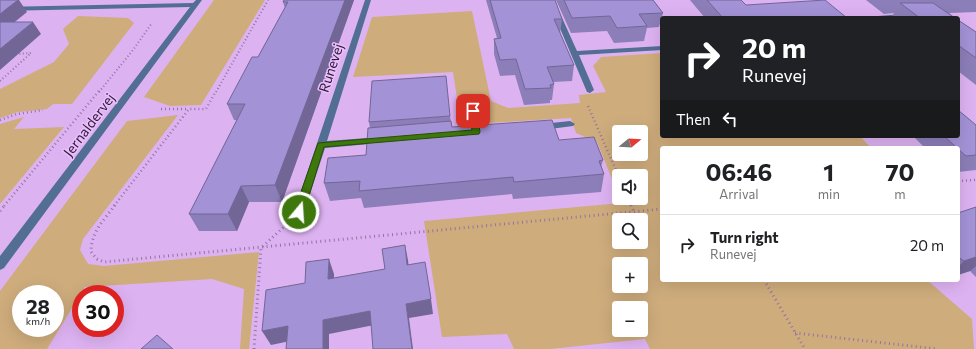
<!DOCTYPE html>
<meta charset="utf-8">
<style>
body{margin:0;font-family:Commissioner,sans-serif;background:#f2f2f2;color:#202124;height:100vh;display:flex;flex-direction:column;font-size:15px;white-space:nowrap}
*{box-sizing:border-box;margin:0}
p{font-size:13px;color:#757577}
.icon{flex:none;width:22px;height:22px;fill:none;stroke:currentColor;stroke-width:2;stroke-linecap:round;stroke-linejoin:round}
.map{position:relative;flex:1;overflow:hidden}
.details{position:absolute;left:660px;top:146px;width:300px;height:136px;display:flex;flex-direction:column;background:#fff;border-radius:4px;box-shadow:0 4px 16px #0002}
.details>*{flex:none}
.banner{position:absolute;left:660px;top:16px;width:300px;height:122px;border-radius:4px;box-shadow:0 4px 16px #0002;background:#202124;color:#fff;overflow:hidden}
.needle{width:26px;rotate:72deg}
.fabs{position:absolute;left:612px;top:125px;display:grid;gap:8px}
.fabs a{display:grid;place-items:center;width:36px;height:36px;border-radius:4px;background:#fff;box-shadow:0 4px 16px #0002;font-size:20px}
.speed{position:absolute;left:12px;top:285px;display:flex;gap:8px;font-size:20px;font-weight:700;text-align:center}
.speed>*{display:grid;place-content:center;width:52px;height:52px;border-radius:50%;background:#fff;box-shadow:0 4px 16px #0002;line-height:1}
.speed small{font-size:10px;font-weight:400}
.speed .limit{border:6px solid #d22;background:#fff;color:#111}
.pin{position:absolute;display:grid;place-items:center;width:34px;height:34px;color:#fff;margin:-17px;border-radius:8px;box-shadow:0 2px 6px #0006}
.me{position:absolute;width:44px;margin:-22px;rotate:18deg;stroke-linejoin:round;filter:drop-shadow(0 0 3px #0008)}
.turn{display:flex;align-items:center;gap:14px;height:84px;padding:0 16px;font-size:18px}
.turn .icon{width:52px;height:52px;stroke-width:2.5}
.turn b{display:block;font-size:28px;line-height:34px}
.then{display:flex;align-items:center;height:38px;padding:0 16px;background:#0003;gap:8px;font-size:15px}
.eta{display:flex;justify-content:space-evenly;align-items:center;height:68px;text-align:center}
.eta b{font-size:24px;font-weight:700;line-height:28px}
ul{padding:0;list-style:none}
li{display:flex;align-items:center;gap:12px;height:60px;padding:0 16px;border-top:1px solid #e0e0e0}
li div{flex:1}
li b{display:block;font-size:15px}
li em{font-style:normal}
.map>svg:first-child{display:block}
.green{fill:#ceac7c;fill-rule:evenodd}
.lines{fill:none;stroke-linecap:round;stroke-linejoin:round}
.path-far2{stroke:#9474a3;stroke-width:2;stroke-dasharray:1 2.5;stroke-linecap:butt}
.path-far1{stroke:#9474a3;stroke-width:2.5;stroke-dasharray:1 3;stroke-linecap:butt}
.path{stroke:#9474a3;stroke-width:3;stroke-dasharray:1 3.5;stroke-linecap:butt}
.minor{fill:#526e92;fill-rule:evenodd}
.wall{fill:#8c7eb8}
.shaded-wall{fill:#726696}
.building{fill:#a392d6;stroke:#726696}
.route{fill:#3e770b;stroke:#284d07}
.labels{text-anchor:middle;stroke-width:3;stroke-linejoin:round;paint-order:stroke}
.street-label{font-size:14px;fill:#2d1d35;stroke:#ebbeff}
</style>
<div class="map">
<svg width="976" height="349" viewBox="0 0 976 349">
<rect width="100%" height="100%" fill="#ddb2f1"/>
<path class="green" d="M214,0h51l-64,105 -31,1 -26,-9z
M472,11l19,90 17,7 72,-5 -1,-8 27,-3 -13,-26 8,-9 61,-4v83h198l11,12h-209v132h265l45,39 2,30h-324l-5,-10 -95,10h-36l-7,-15 -65,3 -18,-116 197,-18 -1,-5h21v-22h-22v20l-22,-54 -21,-9 -5,-15 -83,5 -4,-14 -25,2 -6,-39 -100,5 19,-60zM619,132h22v22h-22zM619,220h22v22h-22zM619,264h22v22h-22zM619,308h22v22h-22z
M78,16l50,2 6,5 -62,81h-19l-6,5 -29,3 -18,6v-29l54,-27 15,-18 -6,-15z
M178,115l-95,124 -3,11 8,14 16,2 155,-14 -10,97h-9l4,-60 -32,-10 -127,8 -38,62h-47v-58l127,-170zM21,294h34v34h-34z
M24,117l-10,12 50,-2 -64,77v-80z"/>
<g class="lines">
<path class="path-far2" d="M0,81l31,-28 -15,1
M99,92l34,-42 19,-27
M216,92l52,-92"/>
<path class="path-far1" d="M588,106l31,71
M161,109h27
M0,120l17,-6 26,-4
M958,181l18,-1
M628,198l3,8
M4,206l95,-115
M114,206l75,-97h17l10,-18"/>
<path class="path" d="M115,205c-11,15 -24,27 -24,47l6,7 7,3 558,-53
M631,205l3,7
M0,211l5,-6
M764,280l41,69
M795,333l143,16
M254,349l7,-101 25,-23"/>
<path class="minor" d="M196,0h6l-198,268 -4,2v-14l190,-249 -190,4v-4l193,-4z
M365,0h6l-44,141 54,-4 5,3 -5,3 -56,5 -21,64 -1,3h-8l-1,-3z
M548,0h6l23,51 85,-5v4l-83,5 15,35 -4,3 -3,-1z
M904,14l2,1v2l-32,1 4,-2z
M473,108l4,3 4,21 -5,3 -5,-3 -2,-21z
M570,121l5,3 -2,2 -31,4 -5,-3 5,-3z"/>
</g>
<path class="wall" d="M284,0h70l-72,202h-33l-12,29h-38l-10,-17 48,-94h-3l-7,-16 31,-47 27,-49 -2,-6z
M486,0h69l7,19 -2,15 14,31 -2,16 -19,1 1,2 -2,16h-2v3l-26,2 -9,-30 -15,1 -6,-22v-15l3,-1z
M556,0h97l10,13 -4,14 -12,1 -3,13 -30,2 -7,-12 -36,2z
M690,0h51l5,5 101,13h-142z
M866,0h110v12l-27,1 6,5h-64l3,-5 -10,1z
M958,20l18,12v53l-18,-14z
M450,116l2,11 107,13 44,20 -2,7 3,7 -3,18 -88,7 -1,-5 -148,14 -3,-10 -31,3 -6,-18 42,-28 4,-27 -1,-6z
M976,125v45l-18,2v-24h-33l-12,-12h45z
M976,207v70l-6,-6 -12,4v-62z"/>
<path class="shaded-wall" d="M18,0h1l8,12 -27,22v-20z
M345,0h9l-72,202 -7,-17z
M33,22l8,12 -41,36v-21z
M241,186l8,16 -12,29 -9,-17z
M405,245l3,15 2,20 -3,-15z
M976,257v9l-6,5 -12,4v-8l6,-6z
M329,259l5,15v20l-6,-15z
M431,299l2,15 -24,4 4,31h-1l-6,-45z
M370,311l4,14 -45,9v15h-6v-29z
M288,326l7,14 -24,5 -9,-14z"/>
<path class="building" d="M0,0h18l-18,14z
M284,0h61l-70,185 -34,1 -13,28h-39l56,-110h-18l25,-47h6l30,-55h-5z
M490,0h65l7,19h-8l20,46 -27,2 7,17 -4,1 1,3 -26,1 -9,-30 -16,1 -6,-21 7,-1z
M564,0h89l10,13 -24,1 8,12 -30,2 -7,-12 -38,2z
M707,0h34l5,5 79,-5 22,18h-124z
M900,3h33l22,15h-35z
M958,20l18,12v26l-18,-13z
M0,22h33l-33,27z
M446,76l4,40 -81,6 3,-41z
M958,110l18,15v30l-10,1 -8,-7v-1h-1l-13,-12h14z
M552,120l7,20 35,-3 9,23 -4,1 5,13 -90,8 -1,-5 -154,14 1,-10 -36,2 4,-25 38,-3 2,-27 83,-7 1,6z
M976,207v50l-12,4 -6,-4v-44z
M405,245l2,20 18,-3 6,37 -25,5 6,45h-39l-3,-38 -47,9v29h-37l2,-23 -26,5 4,-41 39,-7 1,-21 23,-3 -1,20 57,-10 -3,-20z
M157,335l16,14h-32z"/>
<path class="route" d="M470,109h3l4,2 3,21 -1,2 -155,13 -20,65 -1,3h-7l-2,-3 24,-69 154,-13 -3,-19z"/>
<g class="labels">
<g class="street-label">
<text transform="translate(331 68) rotate(-72)" y="5">Runevej</text>
<text transform="translate(89 125) rotate(-53)" y="5">Jernaldervej</text>
</g>
</g>
</svg>
<div class="fabs">
<a><svg class="needle" viewBox="-14 -14 28 28"><path d="M0-13l5 13h-10z" fill="#e53935"/><path d="M0 13l5-13h-10z" fill="#757577"/></svg></a>
<a><svg class="icon" aria-label="sound" viewBox="0 0 24 24"><path d="M4 9h4l5-4v14l-5-4H4zM17 9q2 3 0 6"/></svg></a>
<a><svg class="icon" aria-label="search" viewBox="0 0 24 24"><circle cx="10" cy="10" r="6"/><path d="M15 15l6 6"/></svg></a>
<a>+</a>
<a>−</a>
</div>
<div class="speed"><div>28<small>km/h</small></div><div class="limit">30</div></div>
<div class="pin" style="left:473px;top:111px;background:#d93025"><svg class="icon" aria-label="arrive" viewBox="0 0 24 24"><path d="M6 21V4h12l-3 4 3 4H6"/></svg></div>
<svg class="me" style="left:299px;top:212px" viewBox="-20 -20 40 40"><circle r="17" fill="#3e770b" stroke="#fff" stroke-width="3"/><path d="M0-11L8 9 0 5-8 9z" fill="#fff"/></svg>
<div class="banner">
<div class="turn"><svg class="icon" aria-label="right" viewBox="0 0 24 24"><path d="M7 20v-9h11M14 6l5 5-5 5"/></svg><div><b>20 m</b>Runevej</div></div>
<div class="then">Then<svg class="icon" aria-label="left" viewBox="0 0 24 24"><path d="M17 20v-9H6M10 6l-5 5 5 5"/></svg></div>
</div>
<section class="details">
<div class="eta">
<div><b>06:46</b><p>Arrival</p></div>
<div><b>1</b><p>min</p></div>
<div><b>70</b><p>m</p></div>
</div>
<ul>
<li><svg class="icon" aria-label="right" viewBox="0 0 24 24"><path d="M7 20v-9h11M14 6l5 5-5 5"/></svg><div><b>Turn right</b><p>Runevej</p></div><em>20 m</em></li>
</ul>
</section>
</div>
